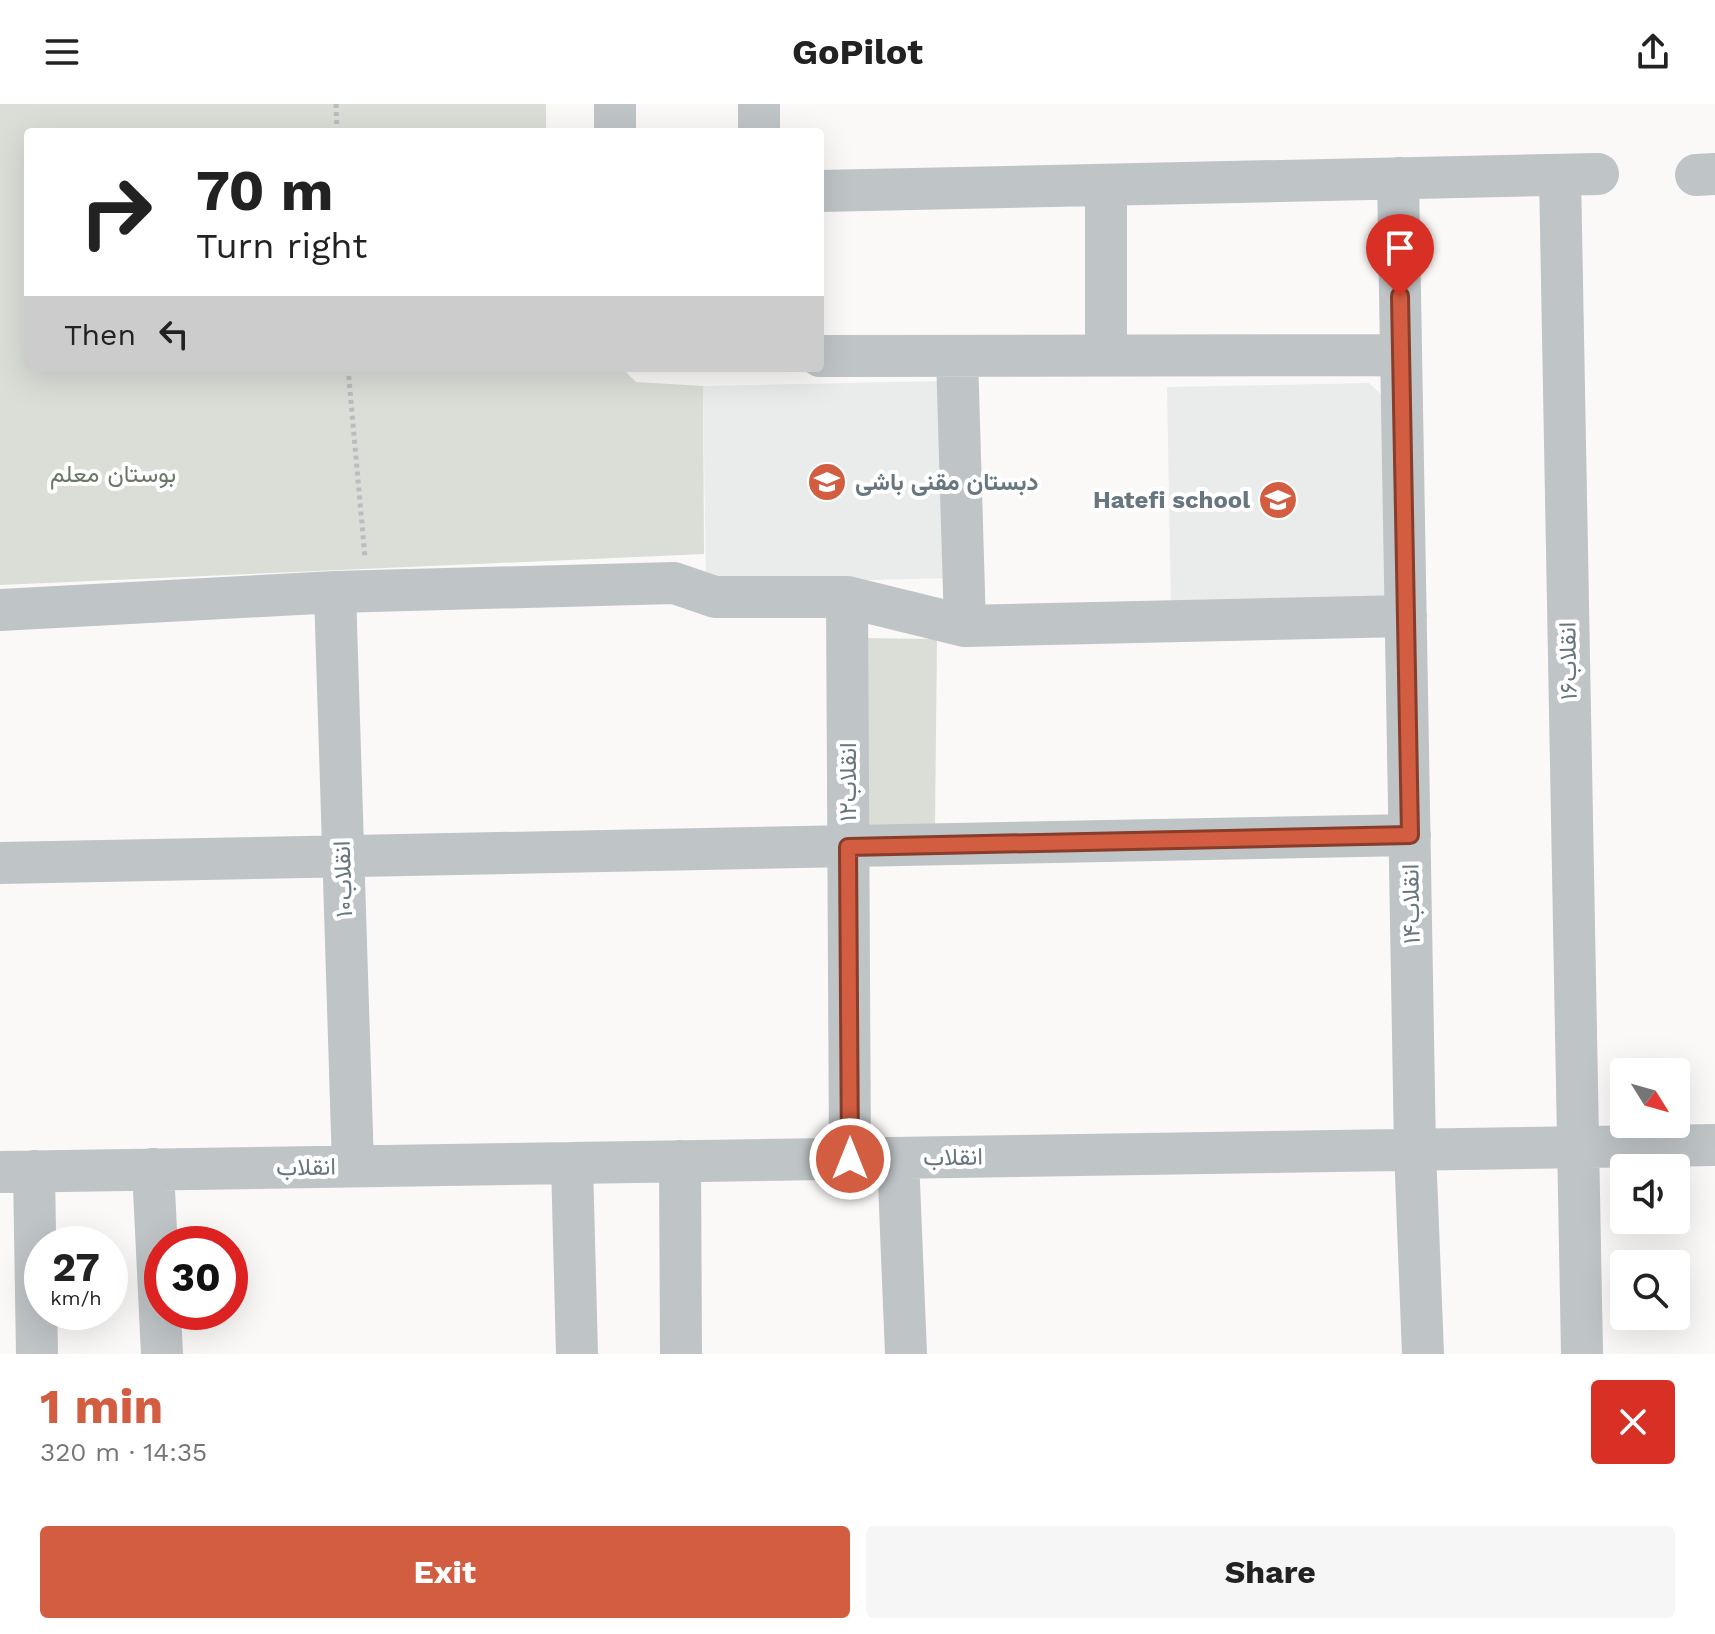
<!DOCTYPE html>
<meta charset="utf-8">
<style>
body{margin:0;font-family:"Work Sans",Vazirmatn,sans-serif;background:#f6f6f6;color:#222;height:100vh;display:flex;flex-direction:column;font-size:30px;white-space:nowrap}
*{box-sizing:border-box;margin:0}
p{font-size:26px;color:#767676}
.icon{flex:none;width:44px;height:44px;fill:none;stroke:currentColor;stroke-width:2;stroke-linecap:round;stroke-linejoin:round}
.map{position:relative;height:1250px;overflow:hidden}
.panel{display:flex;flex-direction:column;background:#fff;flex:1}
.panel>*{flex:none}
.guide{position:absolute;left:24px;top:24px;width:800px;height:244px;border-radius:8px;box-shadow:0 8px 32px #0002;background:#fff;color:#222;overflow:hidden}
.needle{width:52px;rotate:127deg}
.controls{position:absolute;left:1610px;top:954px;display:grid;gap:16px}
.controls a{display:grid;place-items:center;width:80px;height:80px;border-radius:8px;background:#fff;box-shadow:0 8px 32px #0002;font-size:40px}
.speed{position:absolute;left:24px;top:1122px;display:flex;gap:16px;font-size:40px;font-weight:700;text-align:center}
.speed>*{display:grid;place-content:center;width:104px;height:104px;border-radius:50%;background:#fff;box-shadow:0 8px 32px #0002;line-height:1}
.speed small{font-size:20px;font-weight:400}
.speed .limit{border:12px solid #d22;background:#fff;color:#111}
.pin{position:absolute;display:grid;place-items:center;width:68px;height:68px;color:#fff;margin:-82px -34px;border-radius:50% 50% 50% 0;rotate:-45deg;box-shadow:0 0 8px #0007}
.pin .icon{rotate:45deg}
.me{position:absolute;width:88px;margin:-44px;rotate:0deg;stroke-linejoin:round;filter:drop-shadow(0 0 6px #0008)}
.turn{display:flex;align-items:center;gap:28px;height:168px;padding:0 40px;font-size:36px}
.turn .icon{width:104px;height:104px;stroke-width:2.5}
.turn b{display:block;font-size:56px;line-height:68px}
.then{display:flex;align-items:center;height:76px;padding:0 40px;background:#0003;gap:16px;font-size:30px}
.round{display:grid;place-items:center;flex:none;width:84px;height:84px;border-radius:8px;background:#f6f6f6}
.headline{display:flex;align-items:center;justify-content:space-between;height:136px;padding:0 40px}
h1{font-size:48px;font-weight:700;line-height:60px;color:#d25d40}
.primary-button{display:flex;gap:16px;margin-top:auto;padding:16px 40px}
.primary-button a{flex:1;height:92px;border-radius:8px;background:#d25d40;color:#fff;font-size:32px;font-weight:700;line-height:92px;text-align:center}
.primary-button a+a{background:#f6f6f6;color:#222}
header{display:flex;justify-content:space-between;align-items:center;height:104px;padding:0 40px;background:#fff;font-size:36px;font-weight:700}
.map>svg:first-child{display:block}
.built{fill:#eaebeb}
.green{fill:#daded7}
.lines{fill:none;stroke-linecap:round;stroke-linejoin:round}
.path{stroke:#babdc0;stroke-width:5;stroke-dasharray:4 4;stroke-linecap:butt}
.minor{stroke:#bfc4c7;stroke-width:42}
.route-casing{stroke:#883c2a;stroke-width:20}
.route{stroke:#d25d40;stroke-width:14}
.labels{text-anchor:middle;stroke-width:8;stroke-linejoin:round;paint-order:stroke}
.park-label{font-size:24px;fill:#697866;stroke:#fff}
.poi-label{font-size:24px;font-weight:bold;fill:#67767f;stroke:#fff;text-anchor:start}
.street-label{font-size:24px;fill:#67767f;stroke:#fff}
</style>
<header><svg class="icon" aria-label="menu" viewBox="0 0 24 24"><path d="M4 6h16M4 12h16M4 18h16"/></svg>GoPilot<svg class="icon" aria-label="share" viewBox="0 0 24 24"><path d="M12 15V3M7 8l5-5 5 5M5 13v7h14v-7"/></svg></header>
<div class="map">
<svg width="1715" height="1250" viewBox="0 0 1715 1250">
<rect width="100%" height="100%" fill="#faf9f8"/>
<path class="built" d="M949,277l3,197 -246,6 -3,-198z
M1369,279l16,15 4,204 -218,5 -4,-220z"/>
<path class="green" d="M0,0h546v28h-518v236h594l14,14 67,4 1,168 -704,31z
M859,534l78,1 -2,186 -77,3z"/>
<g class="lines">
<path class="path" d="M336,0l1,28
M348,264l17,190"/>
<path class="minor" d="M615,0v28
M759,0v28
M1560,71l22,1179
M1696,71l19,-1
M1398,74l17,972 8,204
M820,87l778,-17
M1106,251v-170
M820,252l581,-1
M957,252l8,270
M335,488l18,574
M847,493l3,562
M0,506l335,-18 339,-9 41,14h132l118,29 441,-10
M0,759l1410,-28
M898,1054l8,196
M680,1057l1,193
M572,1059l5,191
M153,1065l9,185
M34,1067l3,183
M0,1068l1715,-27"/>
</g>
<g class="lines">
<g class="route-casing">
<path id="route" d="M850,1055l-2,-312 562,-12 -10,-539"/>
</g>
<use href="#route" class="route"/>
</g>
<defs>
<g id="school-disc" transform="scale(2)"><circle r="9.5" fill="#d25d40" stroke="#fff"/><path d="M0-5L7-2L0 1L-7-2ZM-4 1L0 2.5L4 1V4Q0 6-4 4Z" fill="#fff"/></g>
</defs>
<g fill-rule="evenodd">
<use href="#school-disc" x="827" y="378"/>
<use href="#school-disc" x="1278" y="396"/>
</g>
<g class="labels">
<g class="park-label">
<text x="113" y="378">بوستان معلم</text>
</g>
<g class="poi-label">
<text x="855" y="386">دبستان مقنی باشی</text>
<text x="1250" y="404" text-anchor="end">Hatefi school</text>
</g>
<g class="street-label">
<text transform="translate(1568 557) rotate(-91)" y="8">انقلاب۱۶</text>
<text transform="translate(848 678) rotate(-90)" y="8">انقلاب۱۲</text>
<text transform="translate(343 775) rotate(-92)" y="8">انقلاب۱۰</text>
<text transform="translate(1411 800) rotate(-91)" y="8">انقلاب۱۴</text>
<text transform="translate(953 1053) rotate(-1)" y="8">انقلاب</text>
<text transform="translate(306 1063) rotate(-1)" y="8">انقلاب</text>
</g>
</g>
</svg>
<div class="controls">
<a><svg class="needle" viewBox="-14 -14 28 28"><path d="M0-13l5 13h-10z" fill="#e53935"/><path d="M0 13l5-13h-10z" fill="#767676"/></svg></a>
<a><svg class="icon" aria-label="sound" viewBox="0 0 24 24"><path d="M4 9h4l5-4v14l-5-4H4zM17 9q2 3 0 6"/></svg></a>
<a><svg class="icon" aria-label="search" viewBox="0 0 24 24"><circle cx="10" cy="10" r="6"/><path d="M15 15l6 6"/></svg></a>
</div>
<div class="speed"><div>27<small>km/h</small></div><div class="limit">30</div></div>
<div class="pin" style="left:1400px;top:192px;background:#d93025"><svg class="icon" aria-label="arrive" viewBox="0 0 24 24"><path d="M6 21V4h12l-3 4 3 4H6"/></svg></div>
<svg class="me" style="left:850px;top:1055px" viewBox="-20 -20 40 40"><circle r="17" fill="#d25d40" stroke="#fff" stroke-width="3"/><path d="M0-11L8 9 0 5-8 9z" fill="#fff"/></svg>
<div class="guide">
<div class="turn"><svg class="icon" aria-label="right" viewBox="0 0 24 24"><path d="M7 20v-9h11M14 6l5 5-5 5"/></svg><div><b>70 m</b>Turn right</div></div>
<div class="then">Then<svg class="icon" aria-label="left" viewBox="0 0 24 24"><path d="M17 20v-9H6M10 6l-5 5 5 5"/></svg></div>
</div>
</div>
<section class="panel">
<div class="headline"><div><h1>1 min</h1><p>320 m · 14:35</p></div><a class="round" style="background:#d93025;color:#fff"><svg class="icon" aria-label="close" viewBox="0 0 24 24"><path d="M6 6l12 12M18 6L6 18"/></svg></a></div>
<div class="primary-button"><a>Exit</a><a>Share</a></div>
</section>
